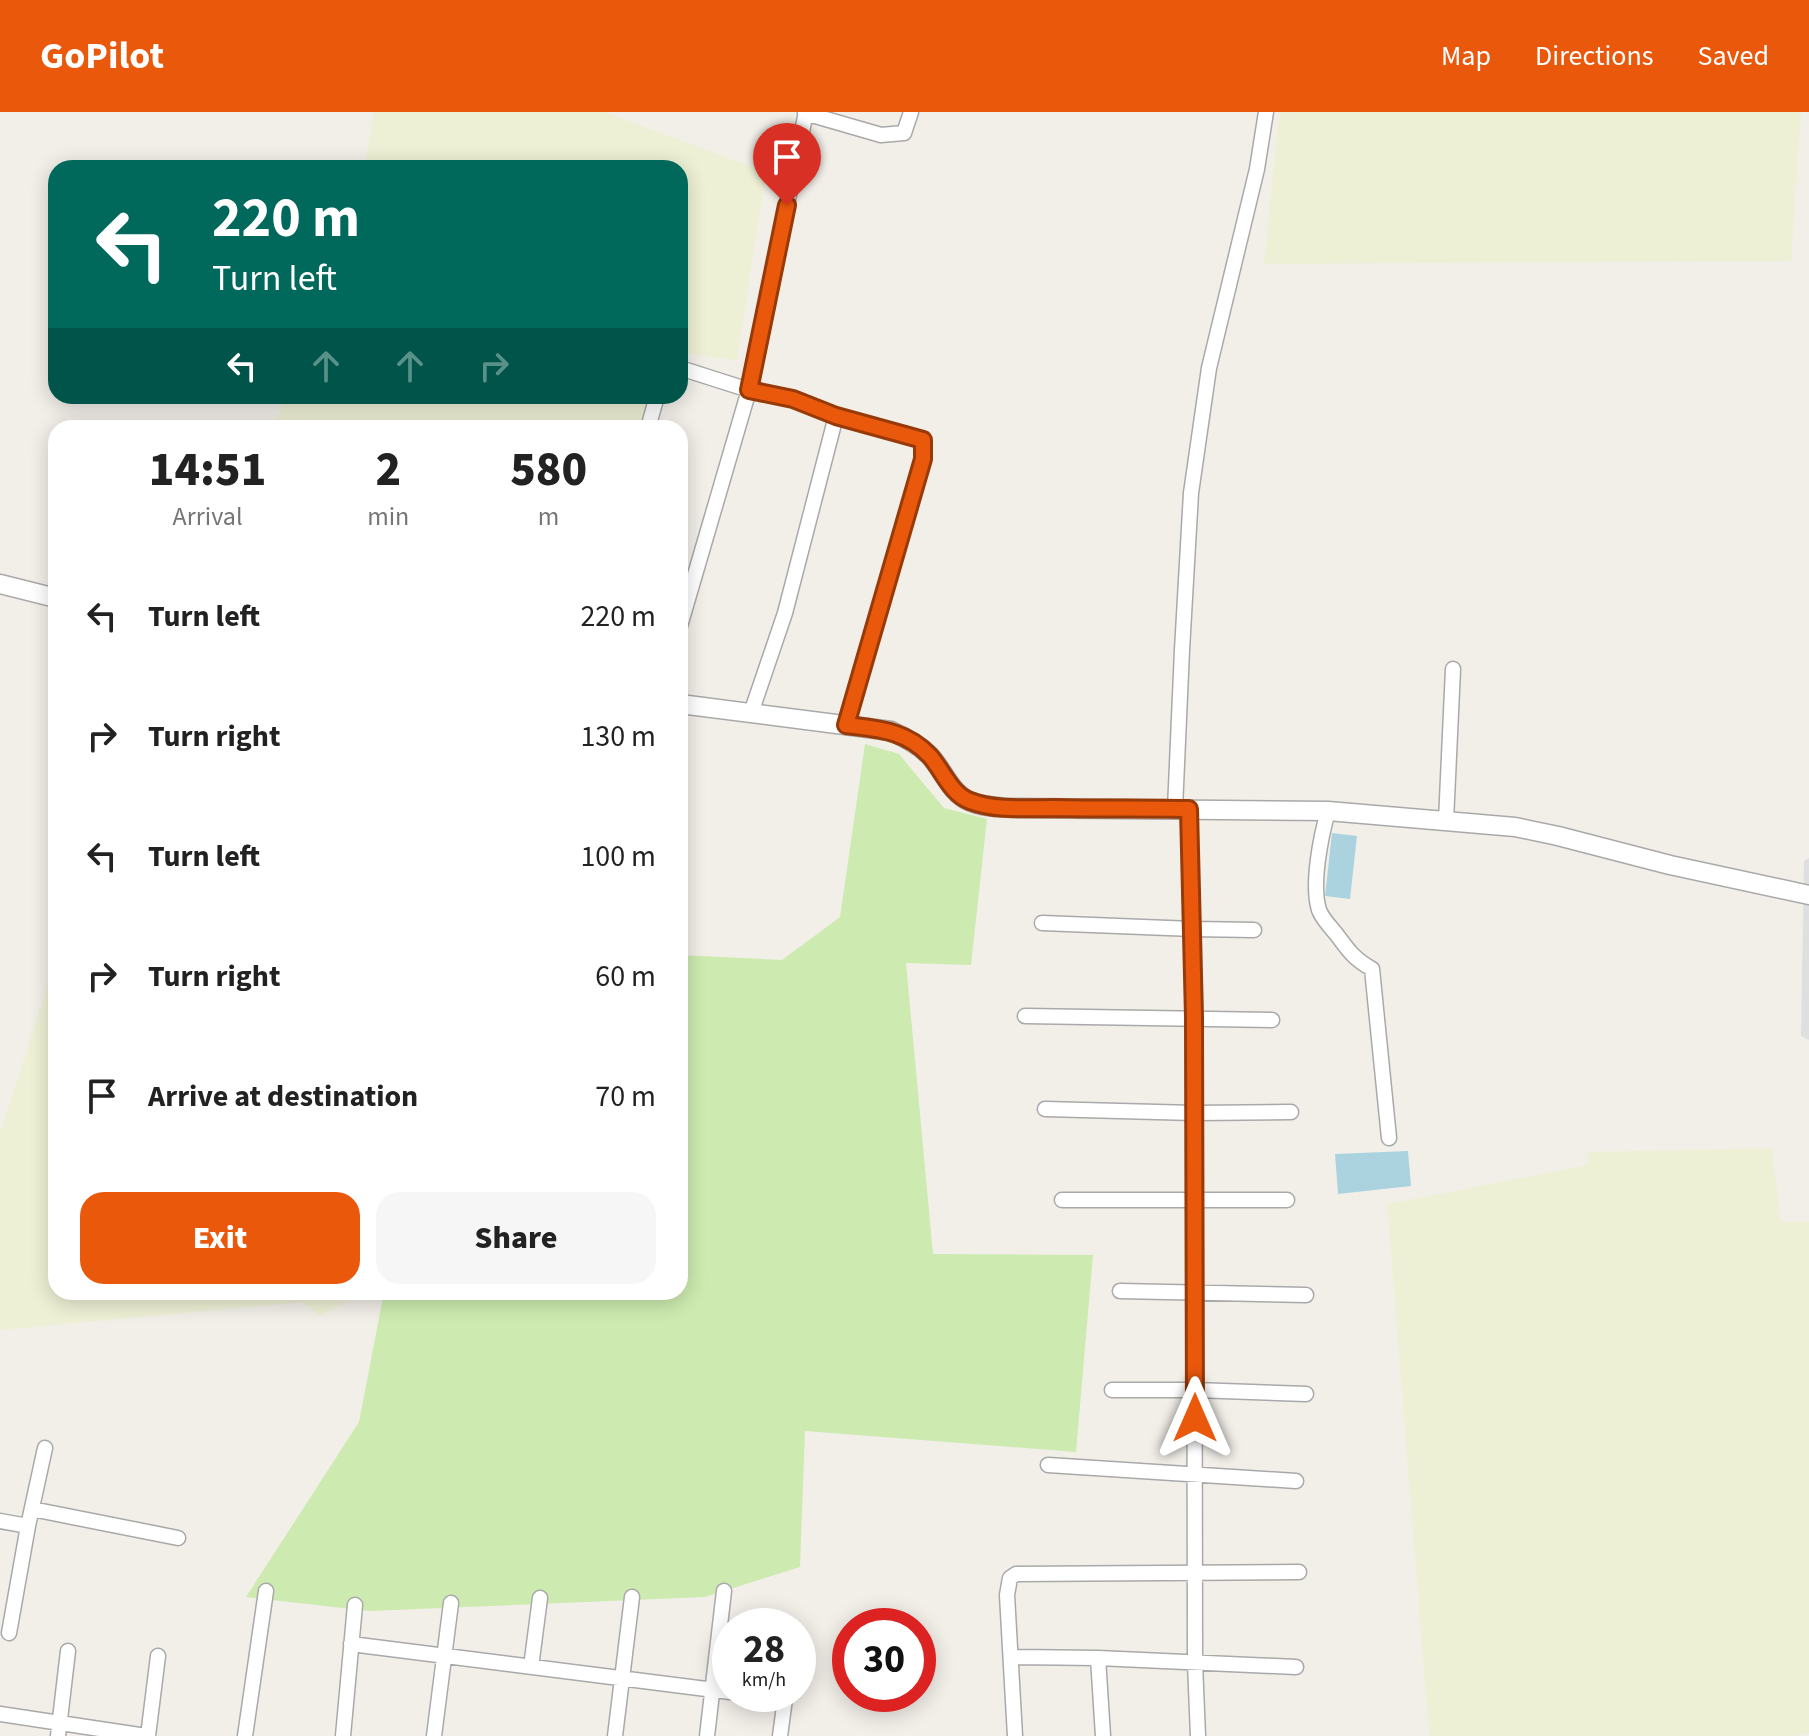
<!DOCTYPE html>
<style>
body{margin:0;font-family:"Source Sans 3",sans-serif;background:#f6f6f6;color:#222;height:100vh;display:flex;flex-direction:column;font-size:30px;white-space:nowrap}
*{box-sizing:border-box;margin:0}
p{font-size:26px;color:#767676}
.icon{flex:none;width:44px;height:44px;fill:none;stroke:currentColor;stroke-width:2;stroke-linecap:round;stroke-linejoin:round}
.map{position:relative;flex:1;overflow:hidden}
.panel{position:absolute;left:48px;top:308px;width:640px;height:880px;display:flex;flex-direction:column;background:#fff;border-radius:24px;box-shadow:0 4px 20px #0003}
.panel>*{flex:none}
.banner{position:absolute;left:48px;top:48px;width:640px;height:244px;border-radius:24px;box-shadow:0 4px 20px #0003;background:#00695c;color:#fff;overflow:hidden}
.speed{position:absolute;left:712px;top:1496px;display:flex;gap:16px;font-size:40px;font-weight:700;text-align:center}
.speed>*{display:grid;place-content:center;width:104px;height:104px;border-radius:50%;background:#fff;box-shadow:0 4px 20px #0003;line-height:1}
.speed small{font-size:20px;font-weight:400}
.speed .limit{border:12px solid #d22;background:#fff;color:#111}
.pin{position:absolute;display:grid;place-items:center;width:68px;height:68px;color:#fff;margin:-82px -34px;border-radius:50% 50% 50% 0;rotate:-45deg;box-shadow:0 0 8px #0007}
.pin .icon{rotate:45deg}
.me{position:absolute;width:88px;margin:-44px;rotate:0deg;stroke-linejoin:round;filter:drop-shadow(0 0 6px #0008)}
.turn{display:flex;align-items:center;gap:28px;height:168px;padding:0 32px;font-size:36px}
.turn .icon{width:104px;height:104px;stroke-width:2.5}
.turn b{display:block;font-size:56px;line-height:68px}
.lanes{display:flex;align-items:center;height:76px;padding:0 32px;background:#0003;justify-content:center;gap:40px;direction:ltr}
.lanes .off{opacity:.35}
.eta{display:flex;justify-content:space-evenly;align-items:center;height:136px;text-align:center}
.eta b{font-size:48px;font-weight:800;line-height:56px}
.action{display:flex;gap:16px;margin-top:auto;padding:16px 32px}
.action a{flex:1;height:92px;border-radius:24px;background:#ea580c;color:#fff;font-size:32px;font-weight:800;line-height:92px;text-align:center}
.action a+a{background:#f6f6f6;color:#222}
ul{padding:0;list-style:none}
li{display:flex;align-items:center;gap:24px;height:120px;padding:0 32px}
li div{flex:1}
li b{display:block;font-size:30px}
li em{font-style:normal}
header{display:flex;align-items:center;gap:48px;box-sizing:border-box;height:112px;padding:0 40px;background:#ea580c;color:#fff}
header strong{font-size:38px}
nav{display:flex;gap:44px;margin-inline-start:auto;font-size:28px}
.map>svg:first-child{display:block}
.residential{fill:#e0dfdf}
.farmland{fill:#eef0d5}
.grass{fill:#cdebb0}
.water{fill:#aad3df}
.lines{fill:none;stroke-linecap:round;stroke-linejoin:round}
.minor-casing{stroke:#a9a9a9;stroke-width:17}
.tertiary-casing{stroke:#a9a9a9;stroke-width:21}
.minor{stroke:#fff;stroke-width:14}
.tertiary{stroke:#fff;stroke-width:18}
.route-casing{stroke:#983908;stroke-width:20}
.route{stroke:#ea580c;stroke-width:14}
</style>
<header>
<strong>GoPilot</strong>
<nav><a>Map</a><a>Directions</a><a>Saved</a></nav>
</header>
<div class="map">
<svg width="1809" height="1624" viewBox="0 0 1809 1624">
<rect width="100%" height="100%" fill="#f2efe9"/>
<path class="residential" d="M1809,746v182l-8,-4 3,-175z"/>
<path class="farmland" d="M374,0h231l161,60 -29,188 -57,-7v-185h-316z
M1279,0h522l-10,149 -527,3z
M286,284h363l-10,32h-365z
M56,847v333h310l-46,24 -18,-14 -302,28v-197z
M1772,1036l9,74h28v511l-16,3h-364l-42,-532 201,-39 -1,-13z"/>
<path class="grass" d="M865,632l34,10 45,54 43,11 -16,146 -65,-2 27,291 160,1 -17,197 -271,-21 -5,136 -95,30 -336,14 -123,-14 113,-175 25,-130h296v-337l102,5 58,-43z"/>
<path class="water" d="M1332,721l25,3 -7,63 -25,-3z
M1408,1039l3,35 -73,8 -3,-40z"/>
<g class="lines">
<g class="minor-casing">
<path id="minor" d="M805,1l76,22 23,-2 7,-21
M680,256l69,22 44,9 43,17 87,24v19l-77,266
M648,316l9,-32
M680,514l69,-236 57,-278
M751,601l34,-100 51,-197
M1175,697l7,-159 9,-157 18,-125 48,-199 9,-57
M1189,697l5,208 1,646 3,73
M1328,699c-7,25 -17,73 -9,99 4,10 11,16 18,25 12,16 17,24 35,34l17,169
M1446,709l7,-152
M1042,811l151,6 61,1
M1025,904l247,4
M1045,997l149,4 97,-1
M1062,1088h225
M1120,1179l186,4
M1112,1278h83l111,4
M1048,1353l248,16
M32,1397l146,29
M0,1409l28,5
M9,1521l19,-107 17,-78
M351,1532l379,48
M1011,1545l87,1 198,9
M1098,1546l5,78
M531,1555l9,-69
M744,1582l41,5 -5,37
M0,1602l146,22
M58,1624l10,-85
M148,1624l10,-80
M245,1624l21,-145
M343,1624l12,-131
M434,1624l17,-133
M615,1624l17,-139
M707,1624l17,-145
M1015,1624l-8,-141 3,-17 6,-4 283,-2"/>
</g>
<g class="tertiary-casing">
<path id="tertiary" d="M0,472l56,14
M680,592l211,27c13,6 27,13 37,23 15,14 21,38 41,47 13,6 28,6 43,7l316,3 187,16 43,9 112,29 139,30"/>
</g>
<use href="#minor" class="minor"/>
<use href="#tertiary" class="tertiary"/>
</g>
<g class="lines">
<g class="route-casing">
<path id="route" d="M787,93l-38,185 44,9 43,17 87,24v19l-77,266c32,4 60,5 84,31 13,15 21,38 40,45 26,10 57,7 85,7 45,1 90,0 134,1l5,208 1,401"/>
</g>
<use href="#route" class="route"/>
</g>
</svg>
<div class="speed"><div>28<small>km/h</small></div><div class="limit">30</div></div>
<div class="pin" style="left:787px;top:93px;background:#d93025"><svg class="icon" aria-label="arrive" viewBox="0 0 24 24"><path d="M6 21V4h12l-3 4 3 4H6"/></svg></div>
<svg class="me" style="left:1195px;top:1306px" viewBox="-20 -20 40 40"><path d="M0-17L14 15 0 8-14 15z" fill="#ea580c" stroke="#fff" stroke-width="4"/></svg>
<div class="banner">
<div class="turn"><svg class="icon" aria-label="left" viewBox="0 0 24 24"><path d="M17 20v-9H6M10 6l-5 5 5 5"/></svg><div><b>220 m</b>Turn left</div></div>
<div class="lanes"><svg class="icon" aria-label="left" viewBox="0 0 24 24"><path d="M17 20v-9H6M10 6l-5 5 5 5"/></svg><svg class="icon off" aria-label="ahead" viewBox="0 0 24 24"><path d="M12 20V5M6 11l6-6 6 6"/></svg><svg class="icon off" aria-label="ahead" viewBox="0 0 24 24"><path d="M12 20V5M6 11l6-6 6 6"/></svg><svg class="icon off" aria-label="right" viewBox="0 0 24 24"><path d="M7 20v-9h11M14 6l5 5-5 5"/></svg></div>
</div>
<section class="panel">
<div class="eta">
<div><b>14:51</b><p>Arrival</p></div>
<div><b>2</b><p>min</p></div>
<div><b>580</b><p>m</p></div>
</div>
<ul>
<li><svg class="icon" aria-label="left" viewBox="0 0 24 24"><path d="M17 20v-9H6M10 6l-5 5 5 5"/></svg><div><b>Turn left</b></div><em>220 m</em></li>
<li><svg class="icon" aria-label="right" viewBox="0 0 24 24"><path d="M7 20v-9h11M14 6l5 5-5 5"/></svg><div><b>Turn right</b></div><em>130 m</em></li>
<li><svg class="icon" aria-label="left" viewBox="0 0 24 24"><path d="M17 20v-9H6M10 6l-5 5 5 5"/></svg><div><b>Turn left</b></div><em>100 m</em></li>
<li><svg class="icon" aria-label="right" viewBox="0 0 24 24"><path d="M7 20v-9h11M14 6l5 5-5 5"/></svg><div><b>Turn right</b></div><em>60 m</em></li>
<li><svg class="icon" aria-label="arrive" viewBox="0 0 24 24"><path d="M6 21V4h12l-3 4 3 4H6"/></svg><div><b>Arrive at destination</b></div><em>70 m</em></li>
</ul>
<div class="action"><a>Exit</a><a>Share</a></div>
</section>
</div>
